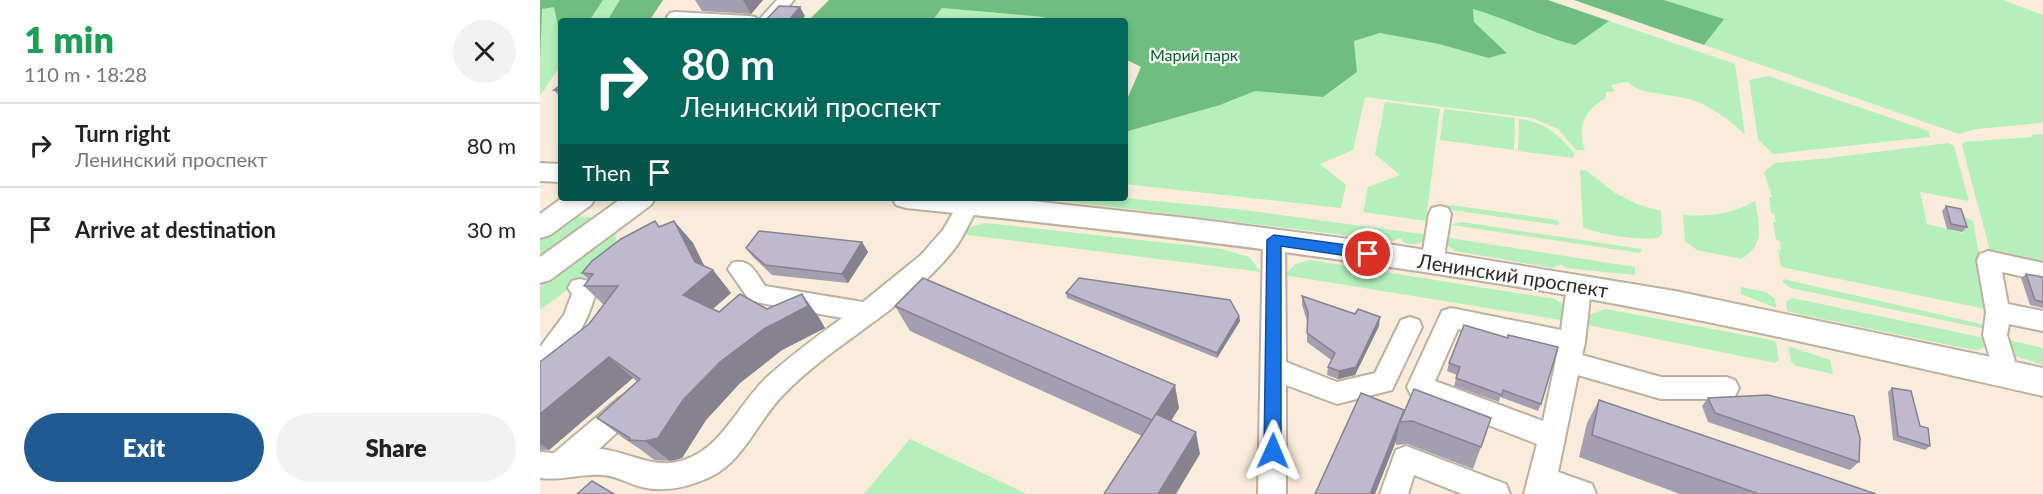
<!DOCTYPE html>
<meta charset="utf-8">
<style>
body{margin:0;font-family:Lato,sans-serif;background:#f2f2f2;color:#222;height:100vh;display:flex;flex-direction:column;font-size:22px;white-space:nowrap}
*{box-sizing:border-box;margin:0}
p{font-size:20px;color:#767676}
.icon{flex:none;width:33px;height:33px;fill:none;stroke:currentColor;stroke-width:2;stroke-linecap:round;stroke-linejoin:round}
.map{position:relative;flex:1;overflow:hidden}
.sheet{display:flex;flex-direction:column;background:#fff;width:540px}
.sheet>*{flex:none}
.top-card{position:absolute;left:18px;top:18px;width:570px;height:183px;border-radius:6px;box-shadow:0 3px 9px #0003;background:#00695c;color:#fff;overflow:hidden}
.pin{position:absolute;display:grid;place-items:center;width:51px;height:51px;color:#fff;margin:-26px;border:3px solid #fff;border-radius:50%;box-shadow:0 2px 6px #0007}
.me{position:absolute;width:66px;margin:-33px;rotate:1deg;stroke-linejoin:round;filter:drop-shadow(0 0 4px #0008)}
.turn{display:flex;align-items:center;gap:21px;height:126px;padding:0 24px;font-size:27px}
.turn .icon{width:78px;height:78px;stroke-width:2.5}
.turn b{display:block;font-size:42px;line-height:51px}
.then{display:flex;align-items:center;height:57px;padding:0 24px;background:#0003;gap:12px;font-size:22px}
.round{display:grid;place-items:center;flex:none;width:63px;height:63px;border-radius:32px;background:#f2f2f2}
.overview{display:flex;align-items:center;justify-content:space-between;height:102px;padding:0 24px}
h1{font-size:36px;font-weight:800;line-height:45px;color:#1e9e55}
.button{display:flex;gap:12px;margin-top:auto;padding:12px 24px}
.button a{flex:1;height:69px;border-radius:36px;background:#1f5a91;color:#fff;font-size:24px;font-weight:800;line-height:69px;text-align:center}
.button a+a{background:#f2f2f2;color:#222}
ul{padding:0;list-style:none}
li{display:flex;align-items:center;gap:18px;height:84px;padding:0 24px;border-top:2px solid #e0e0e0}
li div{flex:1}
li b{display:block;font-size:22px}
li em{font-style:normal}
main{display:flex;flex:1;min-height:0}
.map>svg:first-child{display:block}
.green{fill:#b4efbc}
.forest{fill:#70be7f}
.lines{fill:none;stroke-linecap:round;stroke-linejoin:round}
.minor-casing{stroke:#bdb09f;stroke-width:4}
.major-casing{stroke:#bdb09f;stroke-width:4}
.minor{fill:#fff;fill-rule:evenodd}
.major{fill:#fff;fill-rule:evenodd}
.wall{fill:#a49fb0}
.shaded-wall{fill:#868290}
.building{fill:#bfb9cd;stroke:#868290;stroke-width:1.5}
.route{fill:#1a73e8;stroke:#114b97;stroke-width:1.5}
.labels{text-anchor:middle;stroke-width:4.5;stroke-linejoin:round;paint-order:stroke}
.far-park-label{font-size:16px;fill:#005e24;stroke:#fff}
.street-label{font-size:20px;fill:#302b24;stroke:#fff}
</style>
<main>
<section class="sheet">
<div class="overview"><div><h1>1 min</h1><p>110 m · 18:28</p></div><a class="round"><svg class="icon" aria-label="close" viewBox="0 0 24 24"><path d="M6 6l12 12M18 6L6 18"/></svg></a></div>
<ul>
<li><svg class="icon" aria-label="right" viewBox="0 0 24 24"><path d="M7 20v-9h11M14 6l5 5-5 5"/></svg><div><b>Turn right</b><p>Ленинский проспект</p></div><em>80 m</em></li>
<li><svg class="icon" aria-label="arrive" viewBox="0 0 24 24"><path d="M6 21V4h12l-3 4 3 4H6"/></svg><div><b>Arrive at destination</b></div><em>30 m</em></li>
</ul>
<div class="button"><a>Exit</a><a>Share</a></div>
</section>
<div class="map">
<svg width="1503" height="494" viewBox="0 0 1503 494">
<rect width="100%" height="100%" fill="#faecda"/>
<path class="green" d="M0,0h123l-14,21h-88v46l-3,2 -18,27z
M1008,0l187,64 10,71c-15,-15 -31,-27 -50,-34 -19,-7 -56,-6 -67,-19l-17,3 4,6 -9,1v6c-21,11 -30,29 -21,52h-9l-18,-21 -25,-11 -168,-21 -12,53 -33,14 26,21 -5,23 -216,-24v-52l95,-27 35,-14 68,6 34,-25 -3,-31 26,-8 59,11 49,14 19,-6 -33,-30 -2,-13 39,11 38,18 59,-17z
M1124,0h339l40,15v108l-67,6 -17,5 -255,-89 19,-26z
M402,8l101,9 7,4h-118z
M1228,76l161,55 1,6 -157,17 -15,-15 -9,-59z
M845,102l55,7 -14,112 -63,-9 5,-25 32,-12 -25,-21z
M904,109l71,9 -1,32 -74,-10z
M979,119c26,3 39,15 55,34v5l-56,-7z
M1503,134v131l-52,-11 -29,-108 2,-4 68,-5 -1,-2z
M1408,143l6,3 15,55 -49,-9 7,32 36,9 -3,-19 13,7 17,89 -209,-43 -3,-17h3l-1,-9 -4,-1 -3,-18h3l-2,-8 -3,-1 -2,-16h3l-8,-25 11,-9 54,-5z
M1040,170l7,1 28,22 24,12 22,6 1,22 -3,4c-14,5 -64,-3 -76,-10z
M499,198h86l111,11 193,26c-7,10 -13,10 -24,8l-5,-5 -7,3z
M1215,201c4,24 11,44 -14,58l-44,-9 -12,-9 -2,-26c27,2 49,-1 72,-14z
M911,205l106,15 3,3 -3,2 -106,-15 -2,-3z
M31,216l32,2 -63,45v-25z
M921,222l181,27 -2,4 -189,-28z
M446,223l236,26 27,8 12,15 -300,-38 6,-6z
M75,231l3,21 -78,58v-24z
M904,237l191,30v8l-69,-7 -5,-4 -8,4 -98,-17 -9,-7z
M770,260l245,39 7,5 5,17 -283,-46 12,-11z
M1243,279l198,45 4,5 -194,-41 -8,-6z
M1201,287l25,5 9,7 1,9 -35,-14z
M1252,298l193,40 1,7 -7,5 -10,-1 -161,-33 -21,-5 -1,-9z
M1066,309l165,31 5,2 3,18 -4,3 -192,-39 8,-10z
M1469,340l34,8v17l-28,-9z
M1248,346l42,14 3,14 -37,-8 -5,-5z
M370,439l117,55h-163z"/>
<path class="forest" d="M0,0h63l-14,21h-28v19l-7,-33 -12,2 -2,53z
M80,0h43l-14,21h-42z
M289,0h719l61,21 -34,24c-35,-9 -67,-26 -102,-36l1,13 33,31 -19,5 -49,-14 -59,-11 -26,8 3,31 -34,25 -68,-6 -35,14 -95,27v-28l16,-37 -16,-8v-38h-75l-7,-4 -101,-9 -10,13h-124z
M1034,0h90l60,19 -20,26z"/>
<g class="lines">
<g class="minor-casing">
<path id="minor" d="M237,0h17l-18,21h-18z
M136,12l73,4 6,1 3,4h-88l-3,-4 3,-4z
M421,199l14,-1 5,6c-8,13 -14,27 -22,40 -46,63 -121,95 -175,151 -25,25 -40,68 -75,83 -22,10 -46,15 -70,8 -12,-4 -23,-10 -35,-11 -21,-2 -42,6 -63,3v-26l14,1 65,-55 9,-4 9,4 4,8 -4,8 -38,35c24,1 45,16 71,14 48,-5 65,-55 96,-85 24,-22 50,-41 76,-60l-92,-17 -22,-32 4,-6c18,-6 24,10 33,23l98,16 58,-47 22,-25z
M900,206l8,2 3,6 -8,49 -3,6 -8,3 -8,-3 -3,-6 8,-49 3,-6z
M734,232l8,2 3,6 1,122 51,20 38,-9 26,-53 9,-3 9,3 3,7 -30,63 -55,14 -51,-19v109h-28l5,-254 3,-6z
M1448,251l55,12v18l-41,-9 6,32 35,7v20l-34,-7 -2,11 12,39 -4,8 -9,3 -9,-3 -14,-47 3,-23 -9,-52 3,-6z
M1039,277l8,2 4,7 -6,57 -3,12 79,22h65l9,3 4,8 -4,8 -9,3h-65l-83,-24 -20,97 34,12 4,10h-72l13,-50 -126,-49 -4,-8 35,-76 9,-3 110,22 6,-44 4,-7zM918,329l100,21 -15,71 -108,-40z
M40,279l8,2 8,11c-7,26 -29,73 -56,83v-28l24,-32 8,-21 -4,-6 4,-7z
M866,446l100,38 4,10h-48l-48,-19 -6,19h-28l16,-44z"/>
</g>
<g class="major-casing">
<path id="major" d="M0,163l21,1v18l-21,-1z
M22,198h33l-4,7 -41,30 -10,3v-24z
M82,198h33l-4,7 -101,75 -10,3v-26z
M352,198h112l191,21 193,25 287,47 368,77v28c-155,-35 -309,-71 -465,-99 -223,-39 -447,-66 -672,-89l-10,-3z"/>
</g>
<use href="#minor" class="minor"/>
<use href="#major" class="major"/>
</g>
<path class="wall" d="M155,0h68l-12,14 -49,-3z
M21,85v13l-7,-8z
M1406,206l21,21 -5,5 -15,-3 -5,-18z
M134,221l19,22 12,24 8,3 18,23 -18,16 6,3 48,-3 51,7 7,12 -43,22 -42,33 -34,37 -24,38 -12,3 -16,-1 -14,-11 -17,-11 -26,-20 40,-36 -4,-4 -84,72h-9v-88l49,-38 15,-19 -20,-19 5,-6 -7,-7 78,-47z
M322,242l6,10 -20,31 -76,-8 -19,-18 -7,-9z
M1486,274l17,3v31l-13,-3 -9,-27z
M526,293l173,23 1,5 -23,37 -150,-60z
M762,296l77,30 -24,49 -17,4 -11,-4 1,-8 3,-7 -24,-18v-21l-5,-16z
M355,306l284,102 -8,13 29,33 -58,-18 -232,-105z
M924,325l77,79 -3,7 -38,-14 -1,5 -45,-16 3,-11 -10,-4 2,-8z
M1352,388l28,38 10,20 -5,4 -32,-10 -5,-48z
M1168,398l151,64 -9,8 -142,-48 -6,-16z
M1059,400l277,94h-196l-101,-37 8,-34z
M864,410l77,37 -8,22 -66,-25 -11,1v-4l-21,53z"/>
<path class="shaded-wall" d="M203,0h20l-12,14z
M260,7l5,9 -4,5h-13z
M134,221l19,22 15,31 5,-4 18,23 -28,24 -20,-22 12,-33z
M322,242l6,10 -20,31 -6,-9z
M262,294l16,22 7,12 -43,22 -42,33 -34,37 -24,38 -12,3 -25,-20 75,-79z
M699,316l1,5 -23,37v-5z
M840,317l-1,9 -24,49 -17,4 1,-8z
M69,357l24,21 -84,72 -9,-6v-30z
M635,385l4,23 -22,34 -5,-22z
M864,410l-4,12 -4,19 -21,53h-5z
M656,432l4,22 -24,40h-18z"/>
<path class="building" d="M239,6l21,1 -12,14h-23z
M21,85v5h-7z
M1406,206l15,3 6,18 -16,-3z
M115,221l4,6 15,-6 21,41 18,8 -30,25 36,17 21,-18 27,15 35,-15 6,12 -44,23 -44,33 -37,38 -25,38 -13,3 -16,-1 1,-2 -33,-20 43,-39 -31,-22 -69,57v-52l49,-38 29,-38h-34l9,-12 -11,-1 10,-12 29,-22z
M219,231l103,11 -20,32 -77,-9 -19,-17z
M1486,274l17,3v25l-8,-2z
M383,278l252,107 -23,35 -257,-114z
M539,278l151,22 9,16 -22,37 -151,-60z
M762,296l53,18 3,-5 22,8 -24,50 -17,4 -11,-4 7,-14 -28,-20 1,-21z
M924,325l44,13v-3l50,12 -17,57 -38,-14 -1,5 -46,-17 4,-11 -11,-4z
M1352,388l19,3 9,35 8,2 2,18 -32,-10z
M874,389l77,29 -10,29 -69,-26 -12,1z
M821,393l43,17 -34,84h-55z
M1228,395l86,21 6,22 -1,24 -144,-49 -7,-15z
M1059,400l277,94h-117l-167,-59z
M616,414l40,18 -38,62h-54z
M52,481l22,13h-37z"/>
<path class="route" d="M734,235l94,13 7,6 -7,5 -87,-13v205l-3,6 -5,2 -6,-2 -3,-6 3,-211z"/>
<g class="labels">
<g class="far-park-label">
<text x="654" y="61">Марий парк</text>
</g>
<g class="street-label">
<text transform="translate(973 276) rotate(9)" y="7">Ленинский проспект</text>
</g>
</g>
</svg>
<div class="pin" style="left:828px;top:254px;background:#d93025"><svg class="icon" aria-label="arrive" viewBox="0 0 24 24"><path d="M6 21V4h12l-3 4 3 4H6"/></svg></div>
<svg class="me" style="left:733px;top:451px" viewBox="-20 -20 40 40"><path d="M0-17L14 15 0 8-14 15z" fill="#1a73e8" stroke="#fff" stroke-width="4"/></svg>
<div class="top-card">
<div class="turn"><svg class="icon" aria-label="right" viewBox="0 0 24 24"><path d="M7 20v-9h11M14 6l5 5-5 5"/></svg><div><b>80 m</b>Ленинский проспект</div></div>
<div class="then">Then<svg class="icon" aria-label="arrive" viewBox="0 0 24 24"><path d="M6 21V4h12l-3 4 3 4H6"/></svg></div>
</div>
</div>
</main>
